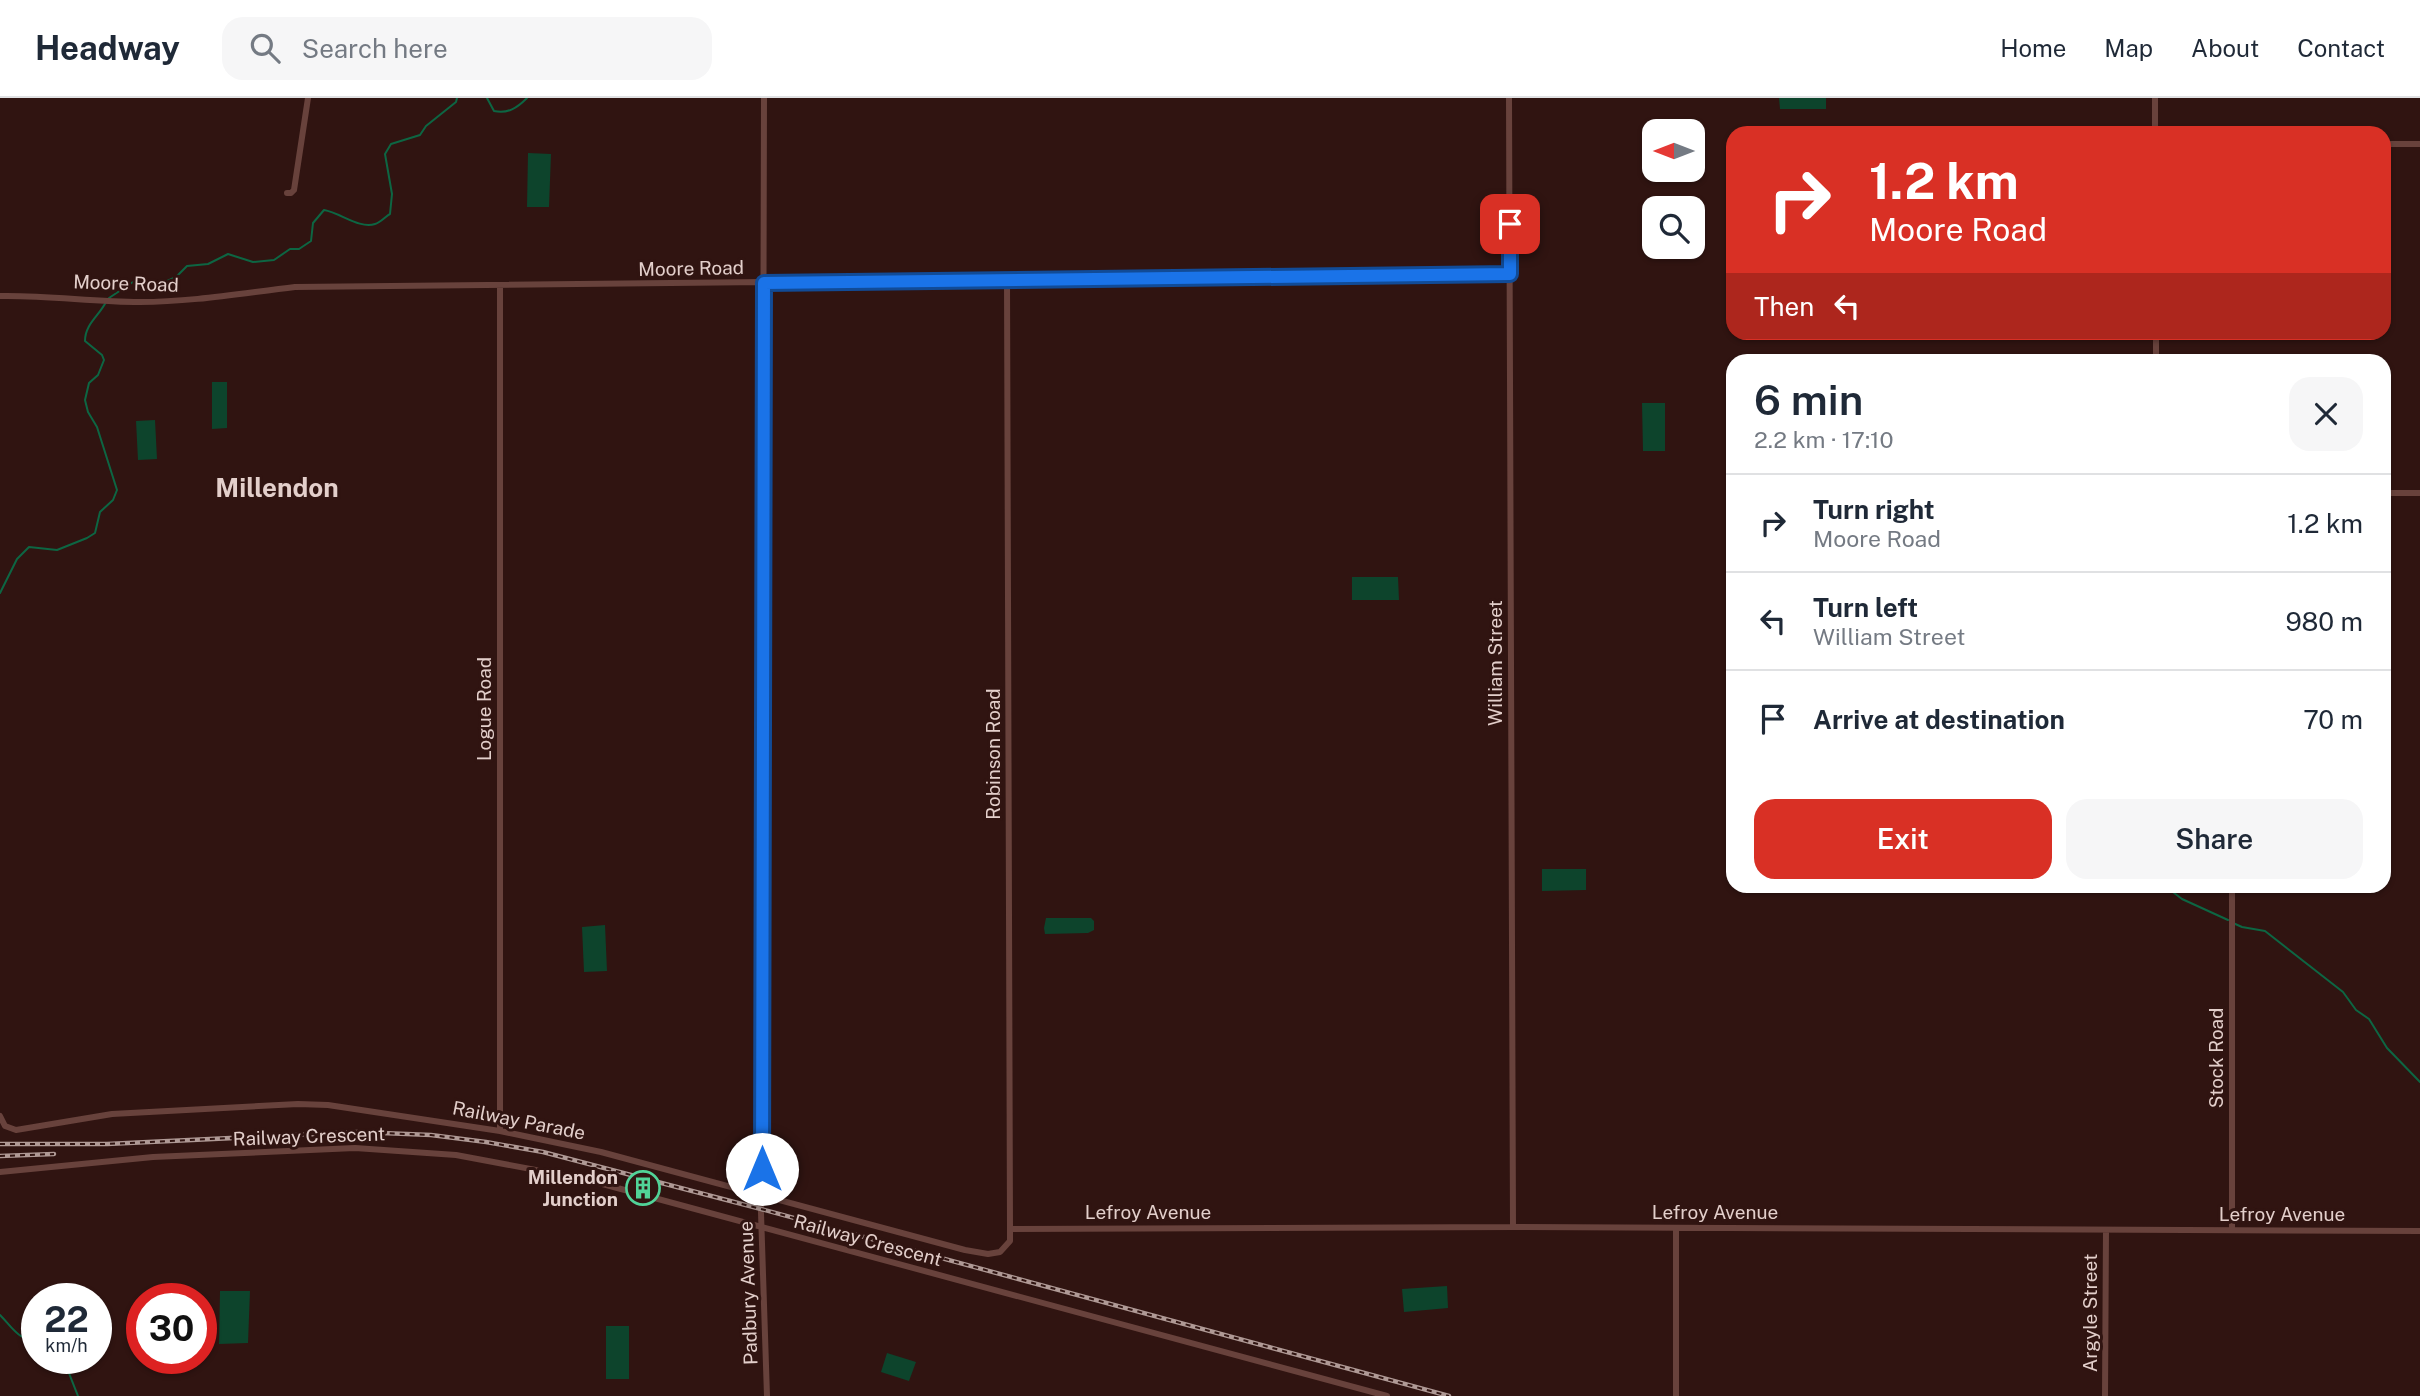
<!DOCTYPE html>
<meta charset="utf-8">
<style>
body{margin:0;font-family:"Public Sans",sans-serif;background:#f6f6f7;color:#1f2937;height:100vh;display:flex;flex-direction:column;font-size:26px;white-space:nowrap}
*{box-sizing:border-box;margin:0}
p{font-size:23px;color:#747a83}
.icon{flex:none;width:38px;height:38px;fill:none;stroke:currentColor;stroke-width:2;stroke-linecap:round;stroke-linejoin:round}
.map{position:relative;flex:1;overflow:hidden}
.details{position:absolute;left:1726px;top:256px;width:665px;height:539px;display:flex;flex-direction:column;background:#fff;border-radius:21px;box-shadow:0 2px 5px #0004}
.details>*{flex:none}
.hud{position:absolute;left:1726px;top:28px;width:665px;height:214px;border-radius:21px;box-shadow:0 2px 5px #0004;background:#d93025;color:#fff;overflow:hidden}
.needle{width:46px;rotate:270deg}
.controls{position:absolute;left:1642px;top:21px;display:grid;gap:14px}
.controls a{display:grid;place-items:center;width:63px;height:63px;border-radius:14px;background:#fff;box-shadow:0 2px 5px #0004;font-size:35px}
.speed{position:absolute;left:21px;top:1185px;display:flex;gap:14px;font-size:35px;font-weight:700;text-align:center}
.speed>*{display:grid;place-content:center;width:91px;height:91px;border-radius:50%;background:#fff;box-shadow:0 2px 5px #0004;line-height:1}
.speed small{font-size:18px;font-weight:400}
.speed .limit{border:10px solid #d22;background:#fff;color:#111}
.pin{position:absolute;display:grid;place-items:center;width:60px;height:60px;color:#fff;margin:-30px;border-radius:14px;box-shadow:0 4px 10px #0006}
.me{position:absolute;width:77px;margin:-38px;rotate:0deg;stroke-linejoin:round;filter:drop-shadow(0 0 5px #0008)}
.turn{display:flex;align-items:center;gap:24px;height:147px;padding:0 28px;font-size:32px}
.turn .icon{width:91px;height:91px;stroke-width:2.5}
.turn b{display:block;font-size:49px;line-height:60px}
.then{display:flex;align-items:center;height:66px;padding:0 28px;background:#0003;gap:14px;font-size:26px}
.round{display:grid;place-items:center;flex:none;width:74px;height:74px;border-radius:21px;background:#f6f6f7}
.overview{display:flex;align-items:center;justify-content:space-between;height:119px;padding:0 28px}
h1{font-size:42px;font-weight:600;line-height:52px}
.cta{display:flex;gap:14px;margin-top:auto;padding:14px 28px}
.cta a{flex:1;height:80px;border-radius:21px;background:#d93025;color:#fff;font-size:28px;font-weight:600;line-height:80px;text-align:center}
.cta a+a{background:#f6f6f7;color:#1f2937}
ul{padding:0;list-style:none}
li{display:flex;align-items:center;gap:21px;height:98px;padding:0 28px;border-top:2px solid #e0e1e3}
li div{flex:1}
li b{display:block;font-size:26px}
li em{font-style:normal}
header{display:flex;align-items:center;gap:42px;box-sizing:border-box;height:98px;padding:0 35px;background:#fff;border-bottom:2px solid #e0e1e3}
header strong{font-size:33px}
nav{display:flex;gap:38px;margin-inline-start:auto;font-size:24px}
.search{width:490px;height:63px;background:#f6f6f7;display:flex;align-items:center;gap:18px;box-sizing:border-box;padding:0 24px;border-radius:21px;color:#747a83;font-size:26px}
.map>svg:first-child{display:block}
.green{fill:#0d442c}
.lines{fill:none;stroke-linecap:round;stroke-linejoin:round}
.stream{stroke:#0d6643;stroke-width:2}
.minor{stroke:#68423c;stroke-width:6}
.rail-casing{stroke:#af9995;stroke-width:4.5}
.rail{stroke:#301411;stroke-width:2;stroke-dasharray:5;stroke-linecap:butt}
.route-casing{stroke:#114b97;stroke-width:18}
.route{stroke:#1a73e8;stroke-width:12}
.labels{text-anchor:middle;stroke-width:6;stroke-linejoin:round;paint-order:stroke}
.street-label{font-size:19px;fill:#e3cfcb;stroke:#301411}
.poi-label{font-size:19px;font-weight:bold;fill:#e3cfcb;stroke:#301411;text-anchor:end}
.district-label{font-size:26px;font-weight:bold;fill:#e3cfcb;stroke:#301411}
</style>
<header>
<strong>Headway</strong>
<div class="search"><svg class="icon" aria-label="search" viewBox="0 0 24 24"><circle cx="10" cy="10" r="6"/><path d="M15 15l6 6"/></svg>Search here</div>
<nav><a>Home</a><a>Map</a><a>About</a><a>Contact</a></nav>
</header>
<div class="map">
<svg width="2420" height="1298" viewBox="0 0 2420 1298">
<rect width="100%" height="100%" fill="#301411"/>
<path class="green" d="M1779,0h47v11h-46z
M528,55l23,1 -2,53h-22z
M212,284h15v46l-15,1z
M1642,305h23v48h-22z
M155,322l2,39 -19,1 -2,-39z
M1352,479h46l1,23h-47z
M1542,771h44v21l-44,1z
M1046,820h45l3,3v9l-6,3 -43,1 -1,-6z
M605,827l2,46 -23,1 -2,-45z
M1447,1188l1,22 -44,4 -2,-23z
M220,1193h30l-2,52 -29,1z
M606,1228h23v53h-23z
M887,1255l29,9 -7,19 -28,-9z"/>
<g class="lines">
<path class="stream" d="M487,0l7,13c14,3 23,-3 33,-13
M109,200l24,-16h32l11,-5 11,-11 21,-2 20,-10 25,8 21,-2 16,-11h9l12,-8 2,-18 11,-13c17,3 35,19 51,14 5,-1 11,-8 15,-10l2,-20 -7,-40 6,-10 29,-9 6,-9 30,-24 1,-4
M0,495l17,-34 12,-12 28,3 30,-12 8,-5 5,-21 13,-12 4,-10 -20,-63 -9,-15 -3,-12 4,-17 9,-8 6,-15 -2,-5 -17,-14c0,-17 14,-25 21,-39
M2165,788l17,13 46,21
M2233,825l9,4 23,4 78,61 13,18 13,9 18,29 33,34
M0,1217c12,12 18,25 37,26
M63,1260l15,38"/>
<path class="minor" d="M764,0l-3,1115 6,183
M1509,0l4,1129
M2155,0v35
M2384,46h36
M287,95h4l3,-3 14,-92
M500,189v844
M0,198c47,-1 93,6 140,6 52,0 103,-9 155,-15l1215,-13
M2156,234v28
M2384,395h36
M2232,788v344
M0,1018l5,10 11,4 96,-16 186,-10 30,1 172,26 101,21 364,98 23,4 12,-2 10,-11v-12l-3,-949
M0,1074l153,-15 202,-9 101,7 128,24 803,217
M1676,1130v168
M1010,1131l503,-2 907,4
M2105,1298l1,-166"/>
<g class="rail-casing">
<path id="rail" d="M0,1046h107l251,-12 73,3 55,7 57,10 218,57 688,187
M0,1058l54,-2"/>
</g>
<use href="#rail" class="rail"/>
</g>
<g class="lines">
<g class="route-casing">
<path id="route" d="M762,1071l2,-886 746,-9v-50"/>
</g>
<use href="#route" class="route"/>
</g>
<defs>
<g id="building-ring" transform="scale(1.75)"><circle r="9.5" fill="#301411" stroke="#51d398" stroke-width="1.5"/><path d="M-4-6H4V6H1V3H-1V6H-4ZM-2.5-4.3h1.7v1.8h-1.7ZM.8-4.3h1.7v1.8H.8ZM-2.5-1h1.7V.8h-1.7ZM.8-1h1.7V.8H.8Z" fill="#51d398"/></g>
</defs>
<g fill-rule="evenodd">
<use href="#building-ring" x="643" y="1090"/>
</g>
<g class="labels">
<g class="street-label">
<text transform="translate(691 170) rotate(-1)" y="7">Moore Road</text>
<text transform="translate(126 185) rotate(2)" y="7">Moore Road</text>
<text transform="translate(1495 565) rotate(-90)" y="7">William Street</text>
<text transform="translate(484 611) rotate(-90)" y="7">Logue Road</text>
<text transform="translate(993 656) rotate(-90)" y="7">Robinson Road</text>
<text transform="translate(2216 960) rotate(-90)" y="7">Stock Road</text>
<text transform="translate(519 1022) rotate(11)" y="7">Railway Parade</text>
<text transform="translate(309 1038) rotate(-2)" y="7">Railway Crescent</text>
<text x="1148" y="1121">Lefroy Avenue</text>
<text x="1715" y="1121">Lefroy Avenue</text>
<text x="2282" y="1123">Lefroy Avenue</text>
<text transform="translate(868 1142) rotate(15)" y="7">Railway Crescent</text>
<text transform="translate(748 1195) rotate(-92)" y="7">Padbury Avenue</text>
<text transform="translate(2090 1215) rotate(-90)" y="7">Argyle Street</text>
</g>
<g class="poi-label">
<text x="618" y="1086">Millendon<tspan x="618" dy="22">Junction</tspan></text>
</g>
<g class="district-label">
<text x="277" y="399">Millendon</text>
</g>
</g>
</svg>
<div class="controls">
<a><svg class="needle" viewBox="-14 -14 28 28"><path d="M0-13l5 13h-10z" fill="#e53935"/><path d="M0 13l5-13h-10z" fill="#747a83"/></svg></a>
<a><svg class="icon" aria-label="search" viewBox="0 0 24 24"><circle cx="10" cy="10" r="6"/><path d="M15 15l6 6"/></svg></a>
</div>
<div class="speed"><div>22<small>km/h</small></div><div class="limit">30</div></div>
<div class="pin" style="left:1510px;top:126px;background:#d93025"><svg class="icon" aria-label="arrive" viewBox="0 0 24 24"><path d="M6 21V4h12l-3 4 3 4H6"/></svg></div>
<svg class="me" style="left:762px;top:1071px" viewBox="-20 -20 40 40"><circle r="19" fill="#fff"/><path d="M0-13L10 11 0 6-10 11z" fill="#1a73e8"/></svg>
<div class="hud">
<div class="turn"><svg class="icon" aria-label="right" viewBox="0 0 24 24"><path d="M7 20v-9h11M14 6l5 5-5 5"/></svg><div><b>1.2 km</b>Moore Road</div></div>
<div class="then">Then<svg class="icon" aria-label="left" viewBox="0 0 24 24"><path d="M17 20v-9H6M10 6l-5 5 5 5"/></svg></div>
</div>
<section class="details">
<div class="overview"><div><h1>6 min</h1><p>2.2 km · 17:10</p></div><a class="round"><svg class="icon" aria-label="close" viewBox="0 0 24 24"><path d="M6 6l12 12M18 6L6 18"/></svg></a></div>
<ul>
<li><svg class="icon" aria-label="right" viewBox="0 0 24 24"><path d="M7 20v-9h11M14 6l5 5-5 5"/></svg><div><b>Turn right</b><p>Moore Road</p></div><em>1.2 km</em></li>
<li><svg class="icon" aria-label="left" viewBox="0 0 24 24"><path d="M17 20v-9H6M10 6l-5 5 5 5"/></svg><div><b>Turn left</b><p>William Street</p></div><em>980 m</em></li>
<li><svg class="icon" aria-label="arrive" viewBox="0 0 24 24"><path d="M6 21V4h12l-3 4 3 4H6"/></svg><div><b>Arrive at destination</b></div><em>70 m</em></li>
</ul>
<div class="cta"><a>Exit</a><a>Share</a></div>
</section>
</div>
